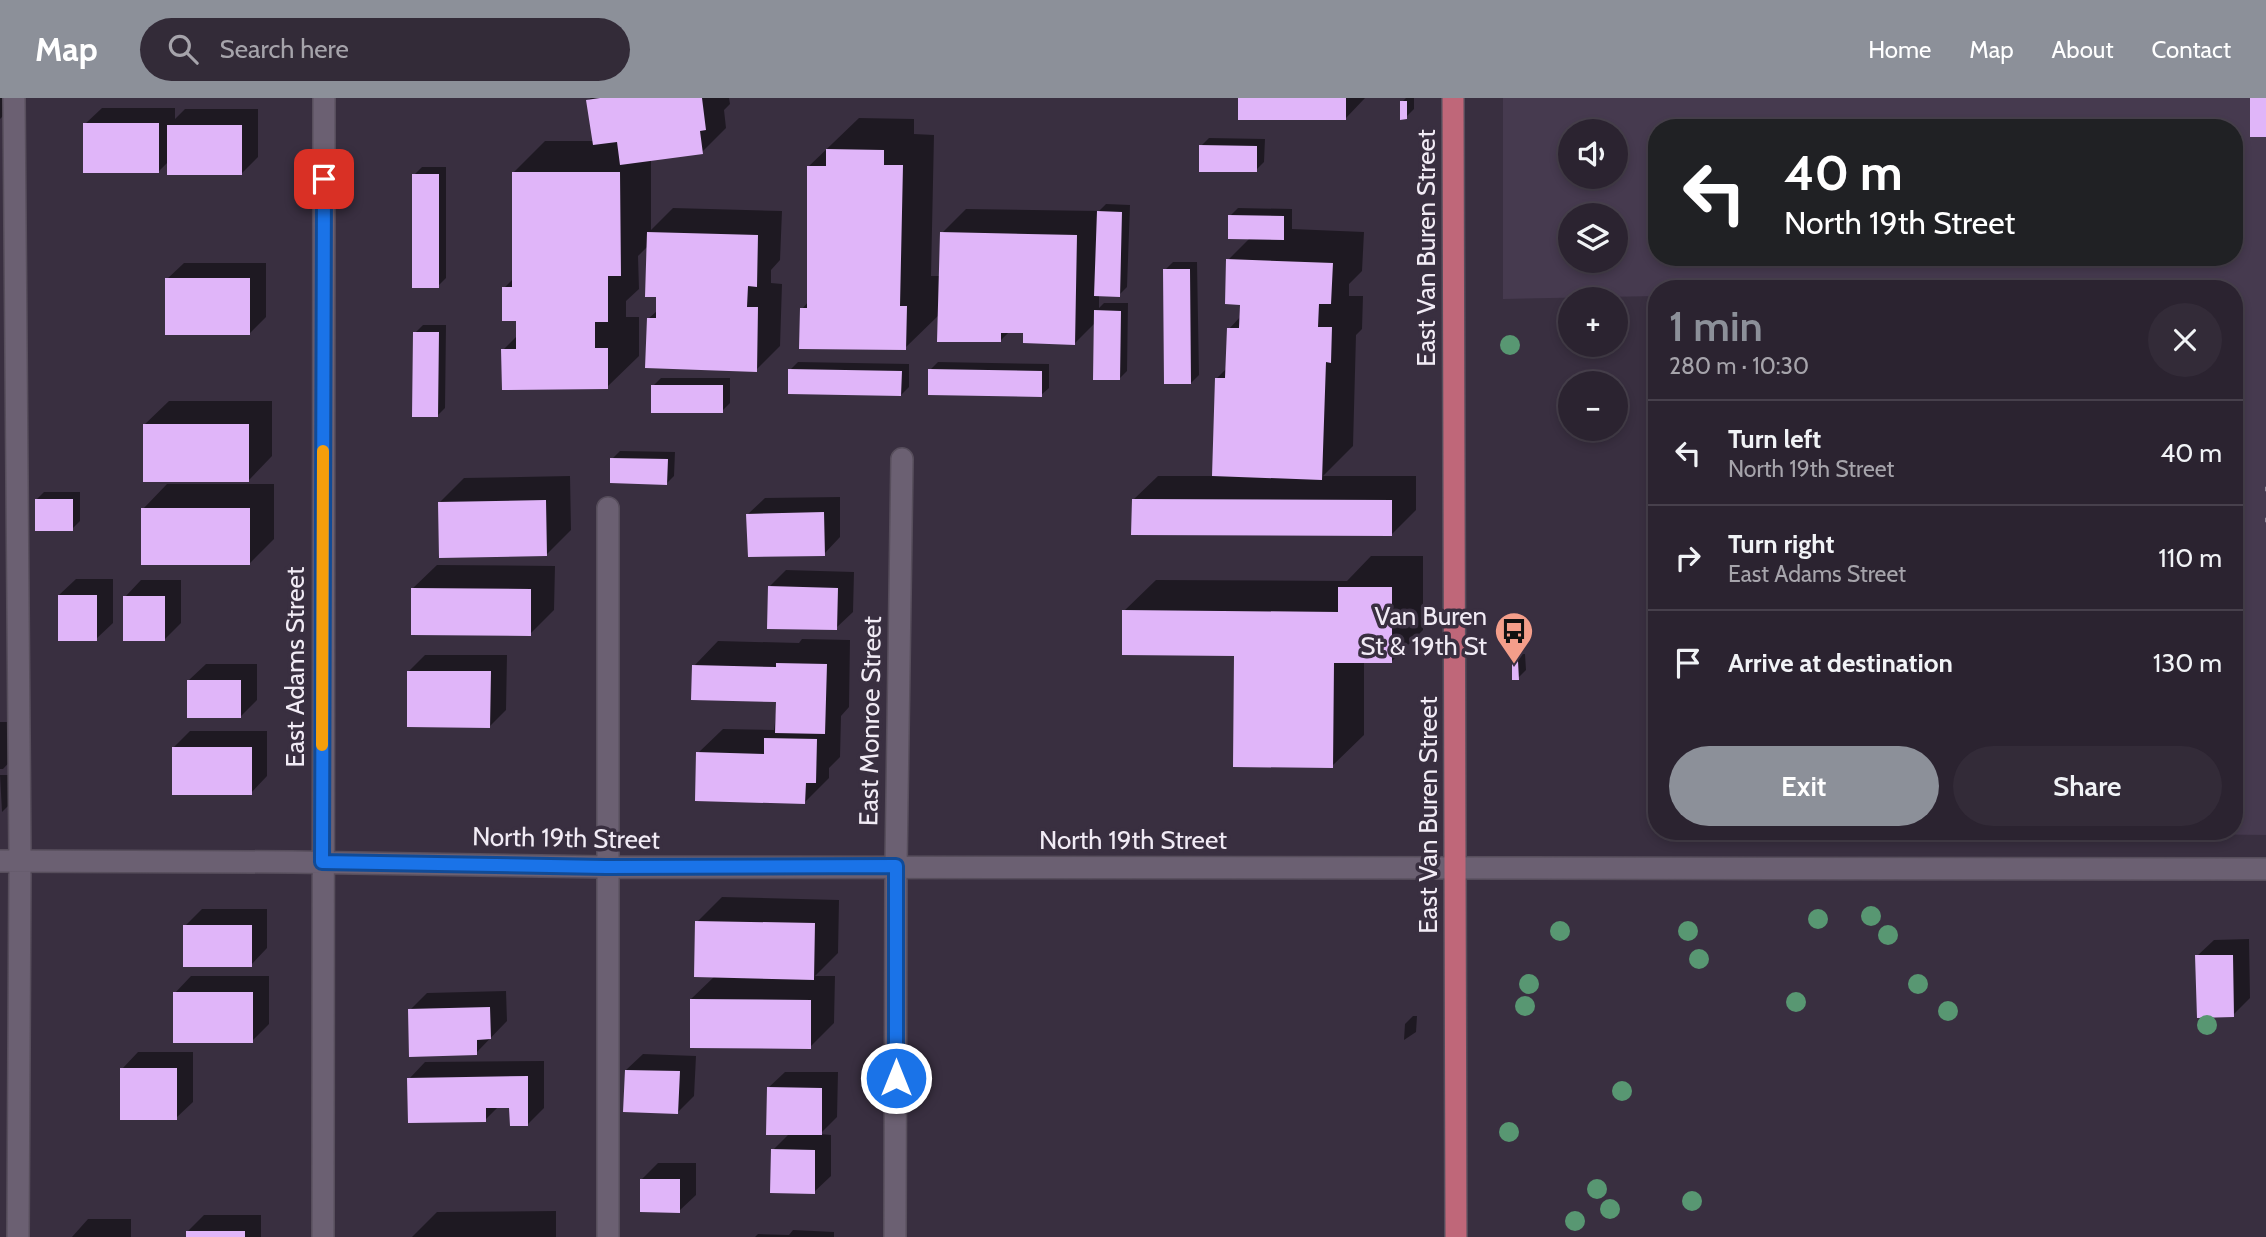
<!DOCTYPE html>
<meta charset="utf-8">
<style>
body{margin:0;font-family:Cabin,sans-serif;background:#332b38;color:#f1f3f6;height:100vh;display:flex;flex-direction:column;font-size:26px;white-space:nowrap}
*{box-sizing:border-box;margin:0}
p{font-size:23px;color:#a6a4ab}
.icon{flex:none;width:38px;height:38px;fill:none;stroke:currentColor;stroke-width:2;stroke-linecap:round;stroke-linejoin:round}
.map{position:relative;flex:1;overflow:hidden}
.drawer{position:absolute;left:1648px;top:182px;width:595px;height:560px;display:flex;flex-direction:column;background:#2b2330;border-radius:28px;box-shadow:0 4px 10px #0003,0 0 0 2px #47404c}
.drawer>*{flex:none}
.top-card{position:absolute;left:1648px;top:21px;width:595px;height:147px;border-radius:28px;box-shadow:0 4px 10px #0003,0 0 0 2px #47404c;background:#202124;color:#fff;overflow:hidden}
.tools{position:absolute;left:1558px;top:21px;display:grid;gap:14px}
.tools a{display:grid;place-items:center;width:70px;height:70px;border-radius:50%;background:#2b2330;box-shadow:0 4px 10px #0003,0 0 0 2px #47404c;font-size:35px}
.pin{position:absolute;display:grid;place-items:center;width:60px;height:60px;color:#fff;margin:-30px;border-radius:14px;box-shadow:0 4px 10px #0006}
.me{position:absolute;width:77px;margin:-38px;rotate:0deg;stroke-linejoin:round;filter:drop-shadow(0 0 5px #0008)}
.turn{display:flex;align-items:center;gap:24px;height:147px;padding:0 21px;font-size:32px}
.turn .icon{width:91px;height:91px;stroke-width:2.5}
.turn b{display:block;font-size:49px;line-height:60px}
.round{display:grid;place-items:center;flex:none;width:74px;height:74px;border-radius:37px;background:#332b38}
.headline{display:flex;align-items:center;justify-content:space-between;height:119px;padding:0 21px}
h1{font-size:42px;font-weight:600;line-height:52px;color:#8c9099}
.cta{display:flex;gap:14px;margin-top:auto;padding:14px 21px}
.cta a{flex:1;height:80px;border-radius:42px;background:#8c9099;color:#fff;font-size:28px;font-weight:600;line-height:80px;text-align:center}
.cta a+a{background:#332b38;color:#f1f3f6}
ul{padding:0;list-style:none}
li{display:flex;align-items:center;gap:21px;height:105px;padding:0 21px;border-top:2px solid #47404c}
li div{flex:1}
li b{display:block;font-size:26px}
li em{font-style:normal}
header{display:flex;align-items:center;gap:42px;box-sizing:border-box;height:98px;padding:0 35px;background:#8c9099;color:#fff}
header strong{font-size:33px}
nav{display:flex;gap:38px;margin-inline-start:auto;font-size:24px}
.search{width:490px;height:63px;background:#332b38;display:flex;align-items:center;gap:18px;box-sizing:border-box;padding:0 24px;border-radius:38px;color:#a6a4ab;font-size:26px}
.map>svg:first-child{display:block}
.built{fill:#463a4f;fill-rule:evenodd}
.shadow{fill:#0007}
.building{fill:#e0b5f9}
.lines{fill:none;stroke-linecap:round;stroke-linejoin:round}
.minor-casing{stroke:#574e5c;stroke-width:24}
.major-casing{stroke:#574e5c;stroke-width:24}
.path{stroke:#908896;stroke-width:4.5;stroke-dasharray:3.5 3.5;stroke-linecap:butt}
.minor{stroke:#6b6072;stroke-width:21}
.major{stroke:#bf6779;stroke-width:21}
.tree{fill:#589772}
.route-casing{stroke:#114b97;stroke-width:18}
.route{stroke:#1a73e8;stroke-width:12}
.slow{stroke:#f59e0b;stroke-width:12}
.labels{text-anchor:middle;stroke-width:7;stroke-linejoin:round;paint-order:stroke}
.street-label{font-size:26px;fill:#f1ebf5;stroke:#392f40}
.poi-label{font-size:26px;fill:#f1ebf5;stroke:#392f40;text-anchor:end}
</style>
<header>
<strong>Map</strong>
<div class="search"><svg class="icon" aria-label="search" viewBox="0 0 24 24"><circle cx="10" cy="10" r="6"/><path d="M15 15l6 6"/></svg>Search here</div>
<nav><a>Home</a><a>Map</a><a>About</a><a>Contact</a></nav>
</header>
<div class="map">
<svg width="2266" height="1139" viewBox="0 0 2266 1139">
<rect width="100%" height="100%" fill="#392f40"/>
<path class="built" d="M1503,0h763v737l-80,-1v-3h49v-542h-578v7l-154,3zM1657,30h578v129h-578zM1570,33h45v46h-45zM1570,117h45v46h-45z"/>
<path class="shadow" d="M0,0h21l-21,21z
M591,0h138l1,6 -6,6 2,18 -24,24 -51,7v71l22,-22 109,3 -2,49 -9,10v13l11,1 -2,62 -24,24 -108,-51 10,-9v-15l-10,-49 -10,10 1,33 -13,12v16h13v39l-32,31 -104,-37 14,-14v-17l-13,-31 10,-10 -1,-105 32,-32h49l-6,-41z
M1240,0h125l-19,20z
M1406,0h8v11l-8,8 -4,-15z
M102,10h73v11l10,-10h73v48l-16,16 -74,-11 -10,10 -73,-48z
M859,20l55,1v15l20,1 -3,141h10l1,-43 24,-24 133,2 7,-7 24,1 -3,82 -8,8h-20v13l5,-5h24l-1,68 -8,8 -23,-57 -21,21 -51,-11h-15l-9,9 -60,-27 -35,34 -103,-39 6,-7v-135z
M1209,40l56,1 -1,23 -8,8 -55,-24z
M422,69h24v111l-8,8 -24,-111z
M1238,110l54,1v20l72,3 -2,39 -13,13v12h14l-1,33 -6,6 -3,111 -30,30h93v34l-24,24 -259,-34 25,-24h56l3,-98 10,-10 2,-39 12,-13v-13l-13,-43 22,-22 -20,-22z
M1173,164h24l2,113 -8,8 -26,-113z
M184,165h82v54l-16,16 -83,-54z
M423,227h23l-1,83 -8,8 -22,-83z
M798,264l111,2v23l-8,8 -111,-25z
M938,264l111,2v24l-8,7 -111,-25z
M661,280h69v25l-8,8 -69,-25z
M169,303h103v55l-24,25 -104,-56z
M620,353l55,1 -1,24 -8,8 -54,-25z
M570,378l1,54 -24,24 -108,-51 25,-25z
M167,386h107v55l-24,24 -107,-54z
M44,394h36v29l-8,8 -36,-29z
M840,399v40l-16,17 -76,-40 17,-16z
M1371,458h52v74l-31,31h-28v74l-32,31 -96,-112 -112,-43 32,-31 191,1z
M437,467l118,1 -1,44 -24,24 -118,-45z
M786,472l68,2 -1,40 -17,16 -67,-41z
M76,481h37v44l-17,16 -37,-44z
M141,482h40v43l-16,16 -40,-42z
M802,541l48,1 -1,67 -8,9 -1,41 -11,11v10l-25,25 -106,-50 25,-24 51,1 4,-30 -84,-34 24,-25 81,2z
M1521,556h4l1,16 -8,8 -5,-16z
M425,557h82l-1,55 -16,16 -81,-55z
M206,566h51v36l-16,16 -52,-36z
M0,624h19v30l-16,17h-3z
M190,633h77v45l-16,17 -77,-46z
M0,677h10v29l-8,8z
M722,799l117,3 -1,53 -23,23h20l-1,47 -24,24 -119,-48 24,-23 -18,-54z
M202,811h65v39l-16,17 -66,-39z
M2249,841l1,59 -17,17 -36,-59 17,-16z
M191,878h78v48l-17,17 -77,-48z
M506,893l1,30 -31,32 -66,-43 17,-17z
M1413,918h4l-1,16 -12,8 1,-16z
M138,954h55v50l-17,16 -54,-49z
M643,956l53,2 -2,40 -17,17 -51,-43z
M544,963v47l-16,16 -17,-18h-12l-14,14 -76,-41 16,-17z
M785,974h53l-1,45 -17,17 11,1v41l-17,16 -41,-42 16,-16 -21,-46z
M658,1065h38v32l-17,16 -38,-31z
M556,1113v26h-144l25,-25z
M204,1117h57v22h-73v-6z
M88,1121h43v18h-59z
M793,1132l41,2v5h-79l3,-3 31,1z"/>
<path class="building" d="M600,0h102l4,32 -6,1 3,23 -83,11 -3,-23 -24,3 -7,-45z
M1238,0h108v22h-108z
M2250,0h16v39h-16z
M1400,3h7v18l-7,1z
M83,25h76v50h-76z
M167,27h75v50h-75z
M1199,47l58,1v26h-58z
M826,51l58,1v15h19l-3,141h7l-1,44 -107,-1 1,-41h7v-142h19z
M512,74h108l1,104h-13v46h-13v26h13v41l-106,1 -1,-41h15v-28h-14v-34h10z
M412,76h27v114h-27z
M1097,113l25,1 -2,85 -26,-1z
M1228,117l56,1v24l-56,-1z
M647,134l111,3 -1,52 -9,-1 -1,21h11l-1,65 -112,-4 2,-50h9v-21h-11z
M940,134l137,3 -2,110 -52,-2v-10h-22v9h-64z
M1226,161l107,4 -2,41h-12l-1,23h14l-1,36 -5,-1 -4,118 -110,-4 3,-98h10l2,-50h12l1,-23 -15,-1z
M1163,171h27l1,115h-27z
M165,180h85v57h-85z
M1094,212l27,1 -1,69h-27z
M413,234h26l-1,85h-26z
M788,271l114,2 -1,25 -113,-2z
M928,271l114,2v26l-114,-2z
M651,287h72v28h-72z
M143,326h106v58h-106z
M610,360l58,1 -1,26 -57,-2z
M35,401h38v32h-38z
M1132,401l260,1v36l-261,-1z
M546,402l1,56 -108,2 -1,-56z
M141,410h109v57h-109z
M824,414l1,44 -77,1 -2,-43z
M768,488l70,2 -1,42 -70,-1z
M1338,489h54v76h-58l-1,105 -100,-1 1,-111 -112,-1v-45l216,2z
M411,490l120,1v47l-120,-1z
M58,497h39v46h-39z
M123,498h42v45h-42z
M1512,563h6l1,19h-7z
M776,565l51,1 -2,70 -50,-1 1,-31 -85,-2 1,-35 84,2z
M407,573h84l-1,57 -83,-1z
M187,582h54v38h-54z
M764,640l53,1 -1,44h-10l-1,21 -110,-3 1,-49 68,2z
M172,649h80v48h-80z
M695,823l120,2 -1,57 -120,-3z
M183,827h69v42h-69z
M2195,857h38l1,62 -37,1z
M173,894h80v51h-80z
M690,901l121,1v49l-121,-1z
M490,909l1,32 -14,1v15l-68,2 -1,-48z
M120,970h57v52h-57z
M625,972l55,1 -2,43 -55,-2z
M528,978v50h-18l-1,-18h-23v14l-78,1 -1,-45z
M767,989l55,1v47h-56z
M771,1051l44,1v44l-45,-1z
M640,1081h40v34l-40,-1z
M186,1133h59v6h-59z"/>
<g class="lines">
<g class="minor-casing">
<path id="minor" d="M14,0l6,763 -2,376
M0,763l292,1 314,5 1660,2
M323,1139l1,-1139
M608,1139v-729
M895,1139l1,-371 6,-407"/>
</g>
<g class="major-casing">
<path id="major" d="M1453,0l3,1139"/>
</g>
<path class="path" d="M2265,391h1
M2265,422h1"/>
<use href="#minor" class="minor"/>
<use href="#major" class="major"/>
</g>
<g class="tree">
<circle cx="1510" cy="247" r="10"/>
<circle cx="1871" cy="818" r="10"/>
<circle cx="1818" cy="821" r="10"/>
<circle cx="1560" cy="833" r="10"/>
<circle cx="1688" cy="833" r="10"/>
<circle cx="1888" cy="837" r="10"/>
<circle cx="1699" cy="861" r="10"/>
<circle cx="1529" cy="886" r="10"/>
<circle cx="1918" cy="886" r="10"/>
<circle cx="1796" cy="904" r="10"/>
<circle cx="1525" cy="908" r="10"/>
<circle cx="1948" cy="913" r="10"/>
<circle cx="2207" cy="927" r="10"/>
<circle cx="1622" cy="993" r="10"/>
<circle cx="1509" cy="1034" r="10"/>
<circle cx="1597" cy="1091" r="10"/>
<circle cx="1692" cy="1103" r="10"/>
<circle cx="1610" cy="1111" r="10"/>
<circle cx="1575" cy="1123" r="10"/>
</g>
<g class="lines">
<g class="route-casing">
<path id="route" d="M324,81l-2,683 284,5 290,-1v212"/>
</g>
<use href="#route" class="route"/>
<path class="slow" d="M322,647l1,-294"/>
</g>
<defs>
<g id="bus-pin" transform="scale(2.0125)"><path d="M0 17L-7.5 6A9.5 9.5 0 1 1 7.5 6Z" fill="#f49e8a" stroke="#392f40"/><path d="M-5-6H5V4H4V6H2V4H-2V6H-4V4H-5ZM-3.5-4V0h7V-4ZM-3.5 1.2v1.5H-2V1.2ZM2 1.2v1.5H3.5V1.2Z" fill="#111"/></g>
</defs>
<g fill-rule="evenodd">
<use href="#bus-pin" x="1514" y="533"/>
</g>
<g class="labels">
<g class="street-label">
<text transform="translate(1426 150) rotate(-90)" y="9">East Van Buren Street</text>
<text transform="translate(295 569) rotate(-90)" y="9">East Adams Street</text>
<text transform="translate(870 623) rotate(-89)" y="9">East Monroe Street</text>
<text transform="translate(1428 717) rotate(-90)" y="9">East Van Buren Street</text>
<text transform="translate(566 740) rotate(1)" y="9">North 19th Street</text>
<text x="1133" y="751">North 19th Street</text>
</g>
<g class="poi-label">
<text x="1487" y="527">Van Buren<tspan x="1487" dy="30">St &amp; 19th St</tspan></text>
</g>
</g>
</svg>
<div class="tools">
<a><svg class="icon" aria-label="sound" viewBox="0 0 24 24"><path d="M4 9h4l5-4v14l-5-4H4zM17 9q2 3 0 6"/></svg></a>
<a><svg class="icon" aria-label="layers" viewBox="0 0 24 24"><path d="M12 4l9 5-9 5-9-5zM3 14l9 5 9-5"/></svg></a>
<a>+</a>
<a>−</a>
</div>
<div class="pin" style="left:324px;top:81px;background:#d93025"><svg class="icon" aria-label="arrive" viewBox="0 0 24 24"><path d="M6 21V4h12l-3 4 3 4H6"/></svg></div>
<svg class="me" style="left:896px;top:980px" viewBox="-20 -20 40 40"><circle r="17" fill="#1a73e8" stroke="#fff" stroke-width="3"/><path d="M0-11L8 9 0 5-8 9z" fill="#fff"/></svg>
<div class="top-card">
<div class="turn"><svg class="icon" aria-label="left" viewBox="0 0 24 24"><path d="M17 20v-9H6M10 6l-5 5 5 5"/></svg><div><b>40 m</b>North 19th Street</div></div>
</div>
<section class="drawer">
<div class="headline"><div><h1>1 min</h1><p>280 m · 10:30</p></div><a class="round"><svg class="icon" aria-label="close" viewBox="0 0 24 24"><path d="M6 6l12 12M18 6L6 18"/></svg></a></div>
<ul>
<li><svg class="icon" aria-label="left" viewBox="0 0 24 24"><path d="M17 20v-9H6M10 6l-5 5 5 5"/></svg><div><b>Turn left</b><p>North 19th Street</p></div><em>40 m</em></li>
<li><svg class="icon" aria-label="right" viewBox="0 0 24 24"><path d="M7 20v-9h11M14 6l5 5-5 5"/></svg><div><b>Turn right</b><p>East Adams Street</p></div><em>110 m</em></li>
<li><svg class="icon" aria-label="arrive" viewBox="0 0 24 24"><path d="M6 21V4h12l-3 4 3 4H6"/></svg><div><b>Arrive at destination</b></div><em>130 m</em></li>
</ul>
<div class="cta"><a>Exit</a><a>Share</a></div>
</section>
</div>
